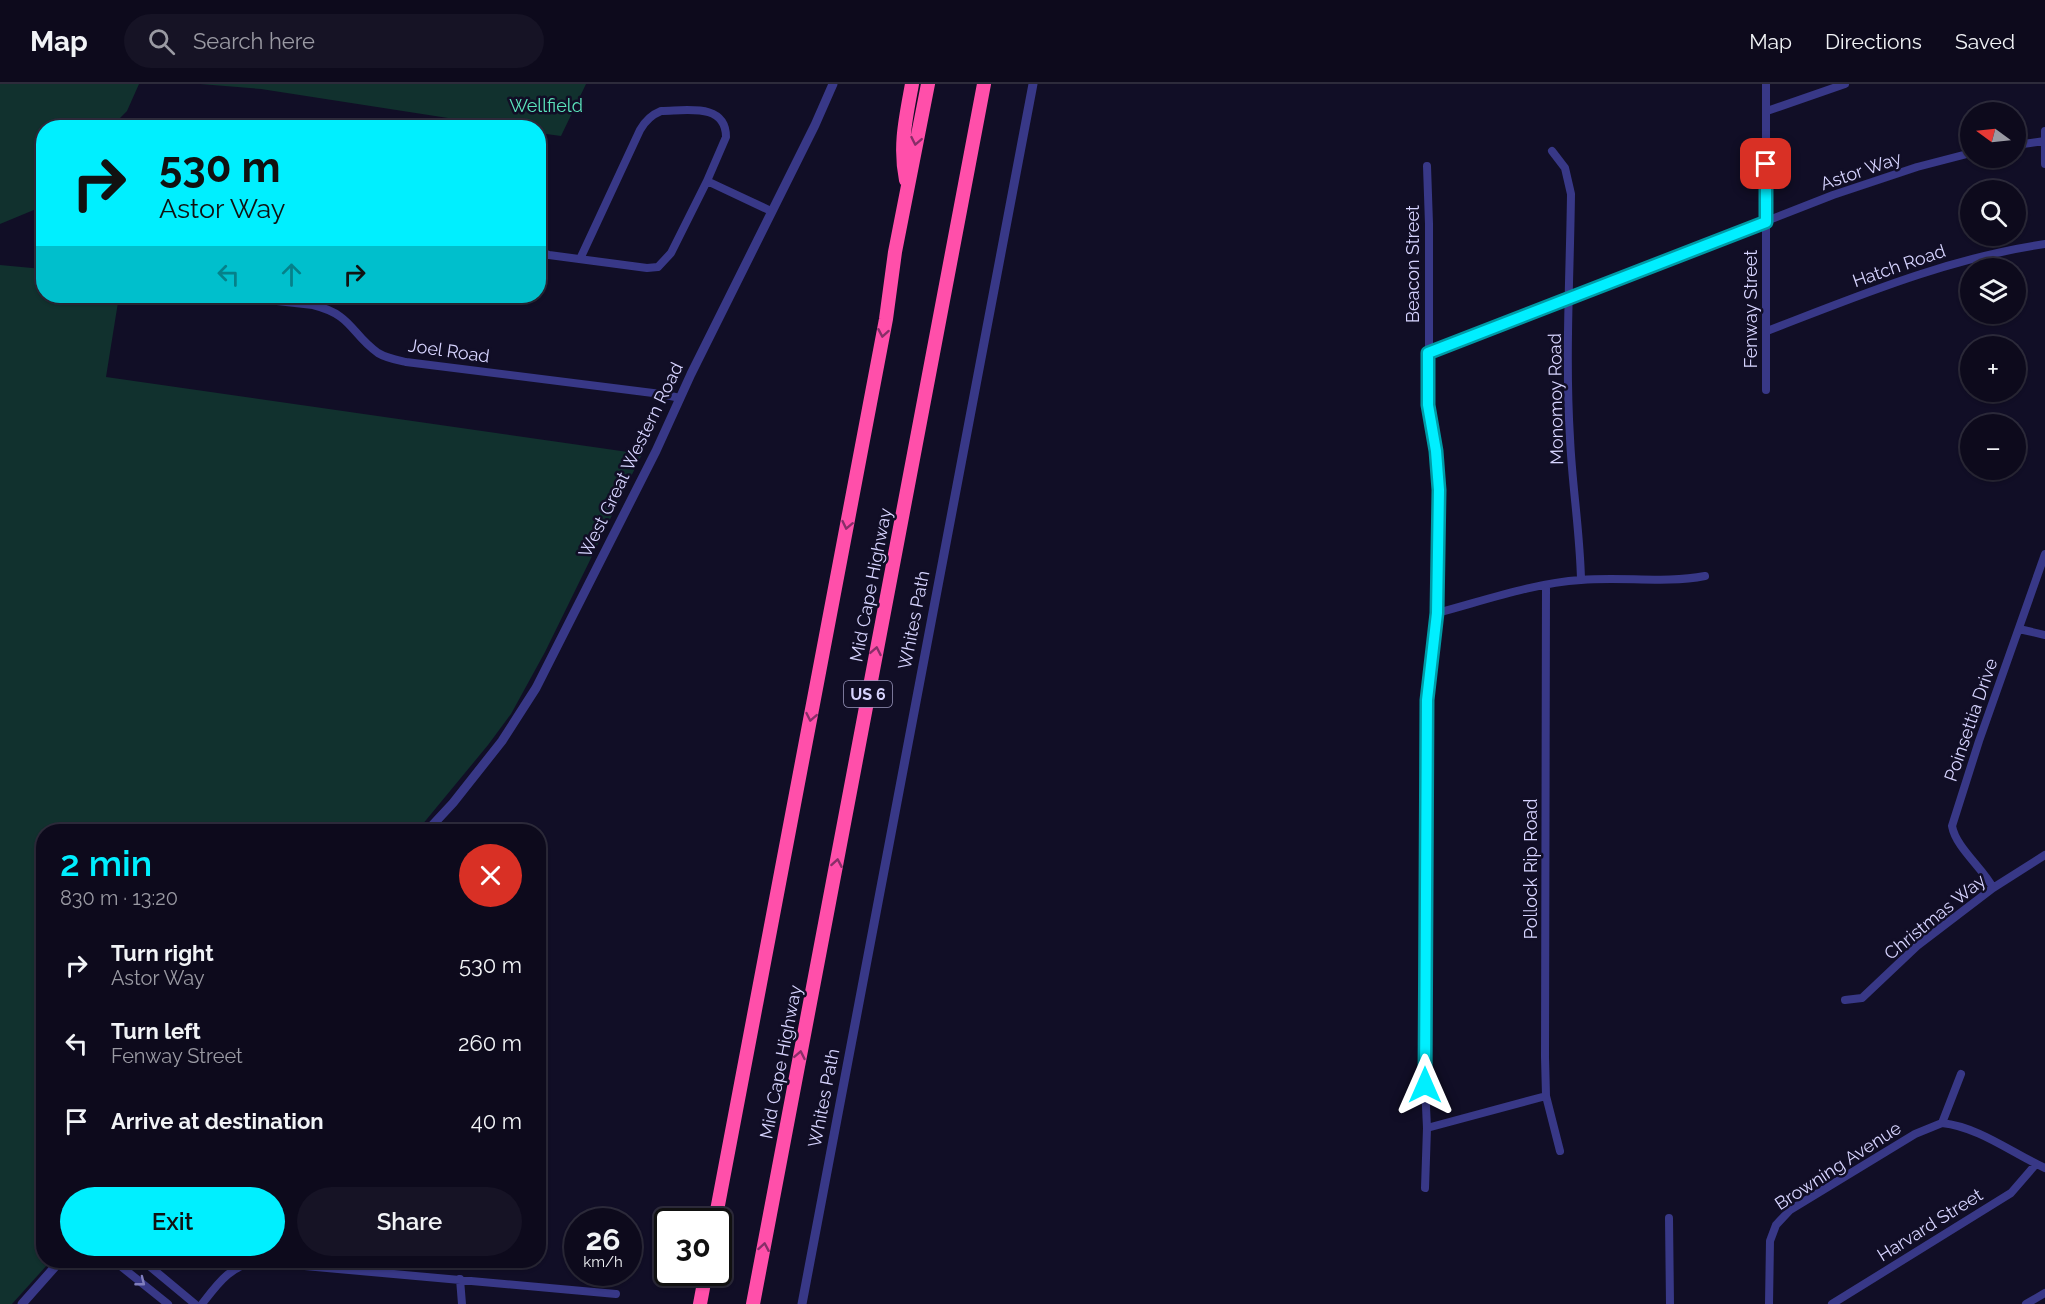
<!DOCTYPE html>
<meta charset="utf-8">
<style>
body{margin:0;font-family:Raleway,sans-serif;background:#161325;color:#f1f3f6;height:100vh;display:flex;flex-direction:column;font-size:22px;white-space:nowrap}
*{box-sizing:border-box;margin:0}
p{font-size:20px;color:#9a9aa3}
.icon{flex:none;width:33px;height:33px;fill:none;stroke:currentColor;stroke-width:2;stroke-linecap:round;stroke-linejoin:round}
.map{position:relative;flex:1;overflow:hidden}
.side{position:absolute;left:36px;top:740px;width:510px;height:444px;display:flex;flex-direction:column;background:#0d0a1c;border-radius:24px;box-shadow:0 2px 4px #0004,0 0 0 2px #2d2b3b}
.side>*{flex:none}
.top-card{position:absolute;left:36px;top:36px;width:510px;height:183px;border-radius:24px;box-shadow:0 2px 4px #0004,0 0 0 2px #2d2b3b;background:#00efff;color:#111;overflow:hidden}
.needle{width:39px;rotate:285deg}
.buttons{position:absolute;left:1960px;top:18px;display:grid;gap:12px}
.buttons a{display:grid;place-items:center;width:66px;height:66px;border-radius:50%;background:#0d0a1c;box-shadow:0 2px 4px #0004,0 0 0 2px #2d2b3b;font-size:30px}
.speed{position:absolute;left:564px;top:1124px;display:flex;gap:12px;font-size:30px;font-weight:700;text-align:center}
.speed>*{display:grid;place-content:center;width:78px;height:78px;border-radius:50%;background:#0d0a1c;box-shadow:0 2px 4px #0004,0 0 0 2px #2d2b3b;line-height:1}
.speed small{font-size:15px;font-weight:400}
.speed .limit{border:3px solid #111;border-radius:9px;background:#fff;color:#111}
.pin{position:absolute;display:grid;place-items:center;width:51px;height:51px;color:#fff;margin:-26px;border-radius:12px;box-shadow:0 3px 9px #0006}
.me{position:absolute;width:66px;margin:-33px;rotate:0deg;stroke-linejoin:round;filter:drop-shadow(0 0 4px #0008)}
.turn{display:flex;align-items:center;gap:21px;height:126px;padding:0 24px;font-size:27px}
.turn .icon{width:78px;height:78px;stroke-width:2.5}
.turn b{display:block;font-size:42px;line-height:51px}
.lanes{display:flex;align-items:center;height:57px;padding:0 24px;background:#0003;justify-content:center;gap:30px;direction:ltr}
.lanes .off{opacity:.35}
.round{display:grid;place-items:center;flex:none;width:63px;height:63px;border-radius:32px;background:#161325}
.head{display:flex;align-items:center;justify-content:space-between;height:102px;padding:0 24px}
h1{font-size:36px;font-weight:600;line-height:45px;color:#00efff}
.action{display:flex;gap:12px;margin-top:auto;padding:12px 24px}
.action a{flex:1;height:69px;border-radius:36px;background:#00efff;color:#111;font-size:24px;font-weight:600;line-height:69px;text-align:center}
.action a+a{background:#161325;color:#f1f3f6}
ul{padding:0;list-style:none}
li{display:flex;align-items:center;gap:18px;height:78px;padding:0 24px}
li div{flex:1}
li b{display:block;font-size:22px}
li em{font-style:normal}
header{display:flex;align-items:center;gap:36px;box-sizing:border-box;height:84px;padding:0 30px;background:#0d0a1c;border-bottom:2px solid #2d2b3b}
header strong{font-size:28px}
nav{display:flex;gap:33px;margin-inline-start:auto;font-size:21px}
.search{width:420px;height:54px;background:#161325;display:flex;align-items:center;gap:15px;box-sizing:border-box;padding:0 21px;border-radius:33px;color:#9a9aa3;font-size:22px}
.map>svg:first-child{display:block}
.green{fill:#11312e}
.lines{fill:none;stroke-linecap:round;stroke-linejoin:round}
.minor{stroke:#383887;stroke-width:8}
.tertiary{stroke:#383887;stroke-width:9}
.motorway{stroke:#ff4faa;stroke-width:14}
.oneway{stroke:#882e68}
.oneway2{stroke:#807ebd}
.route-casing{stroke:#009ba6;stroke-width:15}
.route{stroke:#00efff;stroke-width:10}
.labels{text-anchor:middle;stroke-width:5;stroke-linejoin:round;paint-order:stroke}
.shield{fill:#110e26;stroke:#9c99be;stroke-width:1.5}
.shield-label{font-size:16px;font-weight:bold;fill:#d7d4ff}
.park-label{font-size:18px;fill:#5be4bc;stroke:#110e26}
.street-label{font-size:18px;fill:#d7d4ff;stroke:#110e26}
</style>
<header>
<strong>Map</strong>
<div class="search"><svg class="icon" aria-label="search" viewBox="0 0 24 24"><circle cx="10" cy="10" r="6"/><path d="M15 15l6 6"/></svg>Search here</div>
<nav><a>Map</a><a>Directions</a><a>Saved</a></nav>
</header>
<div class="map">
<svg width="2045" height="1220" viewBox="0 0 2045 1220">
<rect width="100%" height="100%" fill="#110e26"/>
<path class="green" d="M0,0h139l-12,27 -16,16 -67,1v71l-3,8 -41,17z
M200,0h386l-25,52 -22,-3 -1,-5 -32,-1 -245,-38z
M0,181l43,4 1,27h75l-13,81 536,77 -97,198 -34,62 -23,31 -71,86h-373v326h-3l3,41v62h4v4l-36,40h-12z"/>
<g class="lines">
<path class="minor" d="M1766,0v306
M1767,27l78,-27
M2045,47v33
M2016,61l29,-4
M1552,67l13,17 6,26c-1,81 -6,163 -1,244 2,47 10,94 11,142
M538,167l11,4 98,13 11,-1 13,-14 36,-72 64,30
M580,175l60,-129c5,-9 11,-15 21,-19 24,0 65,-9 65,26l-19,44
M231,212l82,9c40,10 37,28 65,48 8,5 19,7 28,9l255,32 19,4
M1767,247c91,-35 181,-73 278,-87
M1428,269l405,-158 84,-28 54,-14
M1546,501l-1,472 1,39 14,55
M1437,529c46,-12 96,-30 144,-33 41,-4 83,4 124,-4
M2019,545l26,6
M1993,804c-10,-20 -37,-40 -41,-62l27,-85 66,-187
M1845,916l17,-2 55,-52 76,-58 52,-33
M1942,1039c37,4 70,30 103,45
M1427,1044l119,-32
M1425,1104l2,-60 -2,-43 2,-385 10,-87 2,-123 -3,-39 -7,-46v-181l-2,-58
M1669,1134l1,86
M113,1176l55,44
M142,1176l53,44
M460,1195l2,25
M202,1220c16,-21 30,-41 58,-42l356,32
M1769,1220l1,-63 6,-16 14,-15 125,-76 27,-11 19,-49
M1832,1220l179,-111 25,-29
M2026,1220l19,-11"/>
<path class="tertiary" d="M427,747l26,-28 49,-62 34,-53 120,-237 35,-77 124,-249 18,-41
M22,1220l39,-44
M802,1220l231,-1220"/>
<path class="motorway" d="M906,96c-7,-34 0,-63 6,-96
M715,1137l149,-786 22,-116 9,-67 33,-168
M700,1220l6,-32
M753,1220l231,-1220"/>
</g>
<defs><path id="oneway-chevron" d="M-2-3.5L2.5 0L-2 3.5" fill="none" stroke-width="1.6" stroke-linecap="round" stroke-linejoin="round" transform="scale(1.5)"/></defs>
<g class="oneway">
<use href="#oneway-chevron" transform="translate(916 57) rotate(101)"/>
<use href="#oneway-chevron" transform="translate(883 249) rotate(100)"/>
<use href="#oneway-chevron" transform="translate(847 441) rotate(102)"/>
<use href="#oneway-chevron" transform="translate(876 567) rotate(-79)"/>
<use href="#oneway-chevron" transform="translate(811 633) rotate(101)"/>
<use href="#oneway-chevron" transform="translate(837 779) rotate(-80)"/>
<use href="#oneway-chevron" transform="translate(800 971) rotate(-79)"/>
<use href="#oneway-chevron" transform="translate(764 1163) rotate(-80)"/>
</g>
<use class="oneway2" href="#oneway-chevron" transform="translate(141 1198) rotate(38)"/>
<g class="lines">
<g class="route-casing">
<path id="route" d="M1425,1001l2,-385 10,-87 2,-123 -3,-39 -8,-46v-52l338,-131v-58"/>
</g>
<use href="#route" class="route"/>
</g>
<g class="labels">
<rect class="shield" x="844" y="597" width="48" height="26" rx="4.5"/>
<g class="shield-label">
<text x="868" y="616">US 6</text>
</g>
<g class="park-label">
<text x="546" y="28">Wellfield</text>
</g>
<g class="street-label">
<text transform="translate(1861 87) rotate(-19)" y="6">Astor Way</text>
<text transform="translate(1413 180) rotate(-90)" y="6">Beacon Street</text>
<text transform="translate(1899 182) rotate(-19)" y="6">Hatch Road</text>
<text transform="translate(1751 225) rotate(-90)" y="6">Fenway Street</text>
<text transform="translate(449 267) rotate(8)" y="6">Joel Road</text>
<text transform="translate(1556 315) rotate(-91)" y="6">Monomoy Road</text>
<text transform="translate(631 376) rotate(-64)" y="6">West Great Western Road</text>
<text transform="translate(871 501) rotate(-79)" y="6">Mid Cape Highway</text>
<text transform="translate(914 536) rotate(-79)" y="6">Whites Path</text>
<text transform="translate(1971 636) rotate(-71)" y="6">Poinsettia Drive</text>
<text transform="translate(1531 785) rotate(-90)" y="6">Pollock Rip Road</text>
<text transform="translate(1935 833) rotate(-39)" y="6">Christmas Way</text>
<text transform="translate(781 978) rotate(-79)" y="6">Mid Cape Highway</text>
<text transform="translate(824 1014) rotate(-79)" y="6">Whites Path</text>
<text transform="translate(1838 1082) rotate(-33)" y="6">Browning Avenue</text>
<text transform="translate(1930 1141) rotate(-32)" y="6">Harvard Street</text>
</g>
</g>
</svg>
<div class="buttons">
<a><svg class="needle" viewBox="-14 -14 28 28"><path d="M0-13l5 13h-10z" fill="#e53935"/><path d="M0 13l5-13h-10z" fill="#9a9aa3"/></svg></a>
<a><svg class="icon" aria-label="search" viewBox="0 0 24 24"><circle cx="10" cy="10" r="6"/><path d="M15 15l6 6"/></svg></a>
<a><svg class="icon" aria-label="layers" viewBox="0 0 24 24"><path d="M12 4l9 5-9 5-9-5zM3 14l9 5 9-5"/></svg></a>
<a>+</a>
<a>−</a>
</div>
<div class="speed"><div>26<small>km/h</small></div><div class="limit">30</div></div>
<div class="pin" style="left:1766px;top:80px;background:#d93025"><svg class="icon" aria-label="arrive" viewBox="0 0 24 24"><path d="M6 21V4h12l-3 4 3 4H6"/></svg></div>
<svg class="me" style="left:1425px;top:1001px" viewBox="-20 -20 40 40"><path d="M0-17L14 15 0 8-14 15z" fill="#00efff" stroke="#fff" stroke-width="4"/></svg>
<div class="top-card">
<div class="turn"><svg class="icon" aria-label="right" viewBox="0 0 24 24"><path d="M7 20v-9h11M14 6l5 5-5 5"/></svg><div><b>530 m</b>Astor Way</div></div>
<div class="lanes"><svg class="icon off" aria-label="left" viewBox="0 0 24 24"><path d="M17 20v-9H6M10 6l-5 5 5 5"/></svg><svg class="icon off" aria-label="ahead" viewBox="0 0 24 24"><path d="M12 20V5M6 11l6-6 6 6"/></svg><svg class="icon" aria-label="right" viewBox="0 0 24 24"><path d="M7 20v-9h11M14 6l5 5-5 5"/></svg></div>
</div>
<section class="side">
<div class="head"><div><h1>2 min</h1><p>830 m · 13:20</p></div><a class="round" style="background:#d93025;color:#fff"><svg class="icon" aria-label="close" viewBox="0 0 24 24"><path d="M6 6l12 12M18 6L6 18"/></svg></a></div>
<ul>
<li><svg class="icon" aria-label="right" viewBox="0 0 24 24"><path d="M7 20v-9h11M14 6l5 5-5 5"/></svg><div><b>Turn right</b><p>Astor Way</p></div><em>530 m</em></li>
<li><svg class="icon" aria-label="left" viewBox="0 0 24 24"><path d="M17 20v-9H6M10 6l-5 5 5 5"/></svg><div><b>Turn left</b><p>Fenway Street</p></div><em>260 m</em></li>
<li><svg class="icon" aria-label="arrive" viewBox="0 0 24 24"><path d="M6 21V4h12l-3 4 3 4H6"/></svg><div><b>Arrive at destination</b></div><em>40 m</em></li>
</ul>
<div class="action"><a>Exit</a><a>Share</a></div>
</section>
</div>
